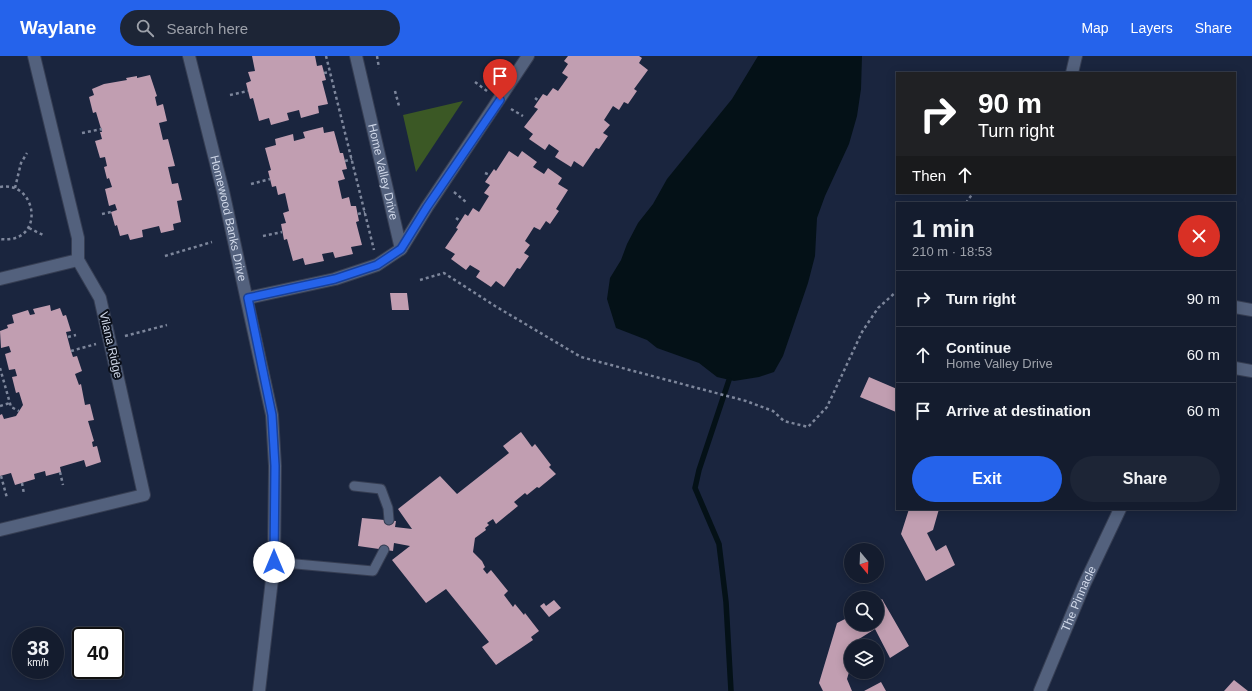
<!DOCTYPE html>
<meta charset="utf-8">
<style>
body{margin:0;font-family:Arial,sans-serif;background:#1d2536;color:#f1f3f6;height:100vh;display:flex;flex-direction:column;font-size:15px;white-space:nowrap}
*{box-sizing:border-box;margin:0}
p{font-size:13px;color:#9da1aa}
.icon{flex:none;width:22px;height:22px;fill:none;stroke:currentColor;stroke-width:2;stroke-linecap:round;stroke-linejoin:round}
.map{position:relative;flex:1;overflow:hidden}
.sheet{position:absolute;left:896px;top:146px;width:340px;height:308px;display:flex;flex-direction:column;background:#141c2e;border-radius:0px;box-shadow:0 2px 10px #0003,0 0 0 1px #333a4a}
.sheet>*{flex:none}
.banner{position:absolute;left:896px;top:16px;width:340px;height:122px;border-radius:0px;box-shadow:0 2px 10px #0003,0 0 0 1px #333a4a;background:#202124;color:#fff;overflow:hidden}
.needle{width:26px;rotate:161deg}
.tools{position:absolute;left:844px;top:487px;display:grid;gap:8px}
.tools a{display:grid;place-items:center;width:40px;height:40px;border-radius:50%;background:#141c2e;box-shadow:0 2px 10px #0003,0 0 0 1px #333a4a;font-size:20px}
.speed{position:absolute;left:12px;top:571px;display:flex;gap:8px;font-size:20px;font-weight:700;text-align:center}
.speed>*{display:grid;place-content:center;width:52px;height:52px;border-radius:50%;background:#141c2e;box-shadow:0 2px 10px #0003,0 0 0 1px #333a4a;line-height:1}
.speed small{font-size:10px;font-weight:400}
.speed .limit{border:2px solid #111;border-radius:6px;background:#fff;color:#111}
.pin{position:absolute;display:grid;place-items:center;width:34px;height:34px;color:#fff;margin:-41px -17px;border-radius:50% 50% 50% 0;rotate:-45deg;box-shadow:0 0 4px #0007}
.pin .icon{rotate:45deg}
.me{position:absolute;width:44px;margin:-22px;rotate:0deg;stroke-linejoin:round;filter:drop-shadow(0 0 3px #0008)}
.turn{display:flex;align-items:center;gap:14px;height:84px;padding:0 16px;font-size:18px}
.turn .icon{width:52px;height:52px;stroke-width:2.5}
.turn b{display:block;font-size:28px;line-height:34px}
.then{display:flex;align-items:center;height:38px;padding:0 16px;background:#0003;gap:8px;font-size:15px}
.round{display:grid;place-items:center;flex:none;width:42px;height:42px;border-radius:21px;background:#1d2536}
.summary{display:flex;align-items:center;justify-content:space-between;height:68px;padding:0 16px}
h1{font-size:24px;font-weight:800;line-height:30px}
.primary-button{display:flex;gap:8px;margin-top:auto;padding:8px 16px}
.primary-button a{flex:1;height:46px;border-radius:24px;background:#2563eb;color:#fff;font-size:16px;font-weight:800;line-height:46px;text-align:center}
.primary-button a+a{background:#1d2536;color:#f1f3f6}
ul{padding:0;list-style:none}
li{display:flex;align-items:center;gap:12px;height:56px;padding:0 16px;border-top:1px solid #333a4a}
li div{flex:1}
li b{display:block;font-size:15px}
li em{font-style:normal}
header{display:flex;align-items:center;gap:24px;box-sizing:border-box;height:56px;padding:0 20px;background:#2563eb;color:#fff}
header strong{font-size:19px}
nav{display:flex;gap:22px;margin-inline-start:auto;font-size:14px}
.search{width:280px;height:36px;background:#1d2536;display:flex;align-items:center;gap:10px;box-sizing:border-box;padding:0 14px;border-radius:22px;color:#9da1aa;font-size:15px}
.map>svg:first-child{display:block}
.green{fill:#3b5825}
.water{fill:#041117}
.lines{fill:none;stroke-linecap:round;stroke-linejoin:round}
.stream{stroke:#041117;stroke-width:5.5}
.building{fill:#c19eb1}
.service-casing{stroke:#363e53;stroke-width:11}
.minor-casing{stroke:#363e53;stroke-width:14}
.tertiary-casing{stroke:#363e53;stroke-width:14}
.path{stroke:#7d869b;stroke-width:2.5;stroke-dasharray:3 3;stroke-linecap:butt}
.service{stroke:#53617d;stroke-width:9}
.minor{stroke:#53617d;stroke-width:12}
.tertiary{stroke:#53617d;stroke-width:12}
.route-casing{stroke:#184099;stroke-width:10}
.route{stroke:#2563eb;stroke-width:7}
.labels{text-anchor:middle;stroke-width:4;stroke-linejoin:round;paint-order:stroke}
.street-label{font-size:12px;fill:#d0d8e9;stroke:#0a0f1a}
</style>
<header>
<strong>Waylane</strong>
<div class="search"><svg class="icon" aria-label="search" viewBox="0 0 24 24"><circle cx="10" cy="10" r="6"/><path d="M15 15l6 6"/></svg>Search here</div>
<nav><a>Map</a><a>Layers</a><a>Share</a></nav>
</header>
<div class="map">
<svg width="1252" height="635" viewBox="0 0 1252 635">
<rect width="100%" height="100%" fill="#1a253e"/>
<path class="green" d="M463,45l-47,71 -13,-57z"/>
<path class="water" d="M758,0h104l-1,33 -4,27 -8,28 -24,52 -8,22 -2,38 -7,27 -25,73 -9,16 -15,5 -25,4 -17,-4 -18,-14 -42,-15 -10,-8 -31,-12 -9,-29 3,-21 11,-18 6,-16 11,-21 15,-19 14,-25 65,-80z"/>
<g class="lines">
<path class="stream" d="M729,324l-30,90 -4,18 24,56 7,58 5,89"/>
</g>
<path class="building" d="M252,0h63l2,10 5,-1 4,15 -4,1 6,23 -10,2 1,7 -18,5 -2,-8 -12,3 2,7 -18,5 -2,-7 -10,3 -6,-23 -3,1 -4,-16 5,-2 -3,-9 7,-1z
M568,0h71l3,2 -3,5 9,7 -14,19 3,2 -9,13 -4,-2 -5,8 -6,-4 -9,14 6,5 -7,8 5,3 -9,13 -3,-1 -13,19 -9,-6 -3,6 -16,-10 4,-6 -10,-7 -4,6 -16,-11 4,-5 -9,-7 14,-18 -4,-2 9,-13 4,2 6,-8 5,3 10,-14 -6,-4 6,-9 -4,-3z
M150,19l7,21 -2,1 2,9 6,-2 4,17 -8,2 4,17 5,-1 7,27 -7,1 4,17 6,-1 4,17 -5,1 4,21 -8,2 1,6 -13,3 -2,-7 -17,4 1,7 -13,3 -2,-6 -8,2 -3,-11 -2,1 -4,-14 6,-2 -2,-6 -6,2 -4,-17 7,-2 -3,-9 -2,1 -3,-12 3,-1 -2,-9 -5,1 -5,-17 7,-2 -2,-7h2l-6,-20 -3,1 -4,-16 5,-2 -2,-6 12,-5 23,-4 -1,-2 11,-2v2z
M323,71l1,6 10,-2 6,22h3l4,16 -5,1 3,9 -7,2 4,18 7,-2 2,9h5l3,15 -3,1 6,23 -11,2 2,7 -18,4 -2,-6 -11,2 2,7 -19,4 -2,-7 -10,3 -6,-22 -3,1 -3,-16 5,-1 -3,-10 6,-2 -4,-18 -7,2 -2,-9 -4,1 -4,-16 3,-1 -6,-22 11,-3 -1,-6 18,-5 1,7 11,-3 -2,-6z
M509,95l9,6 4,-6 15,11 -4,5 11,7 4,-6 14,10 -4,6 10,6 -12,19 3,2 -9,13 -4,-3 -6,9 -6,-3 -9,14 5,4 -6,8 5,3 -9,13 -3,-1 -13,19 -8,-6 -5,6 -15,-10 4,-6 -10,-6 -4,5 -15,-11 4,-5 -10,-6 13,-19 -2,-1 9,-14 3,2 5,-8 6,4 10,-16 -5,-3 6,-8 -5,-3 9,-13 2,2z
M390,237h17l2,17h-17z
M50,249l1,6 9,-3 3,8 3,-1 5,16 -5,1 5,19 2,6 4,-1 5,15 -7,3 4,11 2,-1 4,21 5,-1 4,16 -6,1 6,20 -2,1 1,5 4,-1 4,16 -15,5 -2,-7 -24,7 1,5 -15,4 -1,-5 -11,3 1,5 -20,6 -4,-12 -11,3v-61l2,-1 2,5 12,-3 7,-11 -4,-13 -3,1 -4,-16 5,-1 -2,-7 -6,1 -4,-16 6,-2 -2,-6 -8,2 -1,-17 8,-3 -1,-3 7,-2 -2,-8 16,-5 2,5 5,-1 -2,-5z
M869,321l28,12 -1,23 -36,-15z
M521,376l11,15 3,-3 16,21 -2,2 7,7 -17,14 -2,-1 -10,8 -2,-2 -11,9 4,4 -22,18 -3,-5 -6,4 2,2 -4,3 1,2 -11,8 -2,14 9,9 3,6 -2,2 4,5 4,-4 17,21 -4,4 9,12 2,-3 9,11 1,-2 14,18 -8,6 2,3 -37,25 -14,-18 7,-5 -43,-53 -20,14 -34,-43 18,-14 -16,-3 -1,8 -35,-5 4,-28 34,3 -1,6 17,2 -14,-20 42,-33 17,18 52,-41 -6,-7z
M909,453h30l-6,21 -6,3 9,18 10,-6 9,20 -29,16 -25,-47z
M882,543l27,47 -19,12 -15,-29 -16,10 -2,7h-6v19l-4,14 5,12h-29l-4,-8 18,-60 14,-7v8h26v-22z
M554,544l7,8 -12,9 -9,-11 4,-3 2,3z
M1234,624l14,11h-24z
M881,626l5,9h-22z"/>
<g class="lines">
<g class="service-casing">
<path id="service" d="M354,430l27,3 7,19 1,12
M274,506l99,9 11,-21"/>
</g>
<g class="minor-casing">
<g id="minor">
<path id="s1" d="M356,0l45,193 26,-42 101,-151"/>
<path d="M1072,17l4,-17"/>
<path d="M0,223l78,-19"/>
<path d="M248,242l87,-19 42,-14 24,-16"/>
<path d="M1235,251l17,3"/>
<path d="M1235,312l17,3"/>
<path d="M0,474l144,-35 -44,-197 -22,-38v-22l-44,-182"/>
<path id="s2" d="M1040,635l44,-106 36,-76"/>
</g>
</g>
<g class="tertiary-casing">
<g id="tertiary">
<path id="s3" d="M189,0l34,135 49,224 3,51 -1,96 -15,129"/>
</g>
</g>
<path class="path" d="M326,0l48,194
M377,0l2,12
M324,17l6,-1
M475,26l12,9
M395,35l4,15
M230,39l18,-4
M535,42l4,3
M511,53l12,7
M82,77l20,-4
M345,105l7,-2
M485,117l5,2
M251,128l19,-5
M0,131c38,-7 46,58 0,52
M15,132l6,-25 6,-10
M454,136l12,10
M966,147l7,-10
M102,158l9,-2
M358,158l7,-2
M456,162l4,3
M29,172l16,8
M263,180l19,-4
M165,200l47,-14
M420,224l24,-7 51,33 86,51 165,44 27,10 11,10 24,6 19,-20 35,-75 16,-24 19,-17
M125,280l42,-11
M68,281l8,-2
M71,295l25,-7
M0,312l11,39 8,4
M0,350l10,-3
M60,416l3,13
M1,420l6,22
M22,427l2,11"/>
<use href="#service" class="service"/>
<use href="#minor" class="minor"/>
<use href="#tertiary" class="tertiary"/>
</g>
<g class="lines">
<g class="route-casing">
<path id="route" d="M274,506l1,-96 -3,-51 -24,-117 87,-19 42,-14 24,-16 26,-42 73,-107"/>
</g>
<use href="#route" class="route"/>
</g>
<g class="labels">
<g class="street-label">
<text dy="4" stroke="none"><textPath href="#s1" startOffset="119">Home Valley Drive</textPath></text>
<text dy="4" stroke="none"><textPath href="#s3" startOffset="167">Homewood Banks Drive</textPath></text>
<text transform="translate(111 289) rotate(77)" y="4">Vilana Ridge</text>
<text dy="4" stroke="none"><textPath href="#s2" startOffset="100">The Pinnacle</textPath></text>
</g>
</g>
</svg>
<div class="tools">
<a><svg class="needle" viewBox="-14 -14 28 28"><path d="M0-13l5 13h-10z" fill="#e53935"/><path d="M0 13l5-13h-10z" fill="#9da1aa"/></svg></a>
<a><svg class="icon" aria-label="search" viewBox="0 0 24 24"><circle cx="10" cy="10" r="6"/><path d="M15 15l6 6"/></svg></a>
<a><svg class="icon" aria-label="layers" viewBox="0 0 24 24"><path d="M12 4l9 5-9 5-9-5zM3 14l9 5 9-5"/></svg></a>
</div>
<div class="speed"><div>38<small>km/h</small></div><div class="limit">40</div></div>
<div class="pin" style="left:500px;top:44px;background:#d93025"><svg class="icon" aria-label="arrive" viewBox="0 0 24 24"><path d="M6 21V4h12l-3 4 3 4H6"/></svg></div>
<svg class="me" style="left:274px;top:506px" viewBox="-20 -20 40 40"><circle r="19" fill="#fff"/><path d="M0-13L10 11 0 6-10 11z" fill="#2563eb"/></svg>
<div class="banner">
<div class="turn"><svg class="icon" aria-label="right" viewBox="0 0 24 24"><path d="M7 20v-9h11M14 6l5 5-5 5"/></svg><div><b>90 m</b>Turn right</div></div>
<div class="then">Then<svg class="icon" aria-label="ahead" viewBox="0 0 24 24"><path d="M12 20V5M6 11l6-6 6 6"/></svg></div>
</div>
<section class="sheet">
<div class="summary"><div><h1>1 min</h1><p>210 m · 18:53</p></div><a class="round" style="background:#d93025;color:#fff"><svg class="icon" aria-label="close" viewBox="0 0 24 24"><path d="M6 6l12 12M18 6L6 18"/></svg></a></div>
<ul>
<li><svg class="icon" aria-label="right" viewBox="0 0 24 24"><path d="M7 20v-9h11M14 6l5 5-5 5"/></svg><div><b>Turn right</b></div><em>90 m</em></li>
<li><svg class="icon" aria-label="ahead" viewBox="0 0 24 24"><path d="M12 20V5M6 11l6-6 6 6"/></svg><div><b>Continue</b><p>Home Valley Drive</p></div><em>60 m</em></li>
<li><svg class="icon" aria-label="arrive" viewBox="0 0 24 24"><path d="M6 21V4h12l-3 4 3 4H6"/></svg><div><b>Arrive at destination</b></div><em>60 m</em></li>
</ul>
<div class="primary-button"><a>Exit</a><a>Share</a></div>
</section>
</div>
